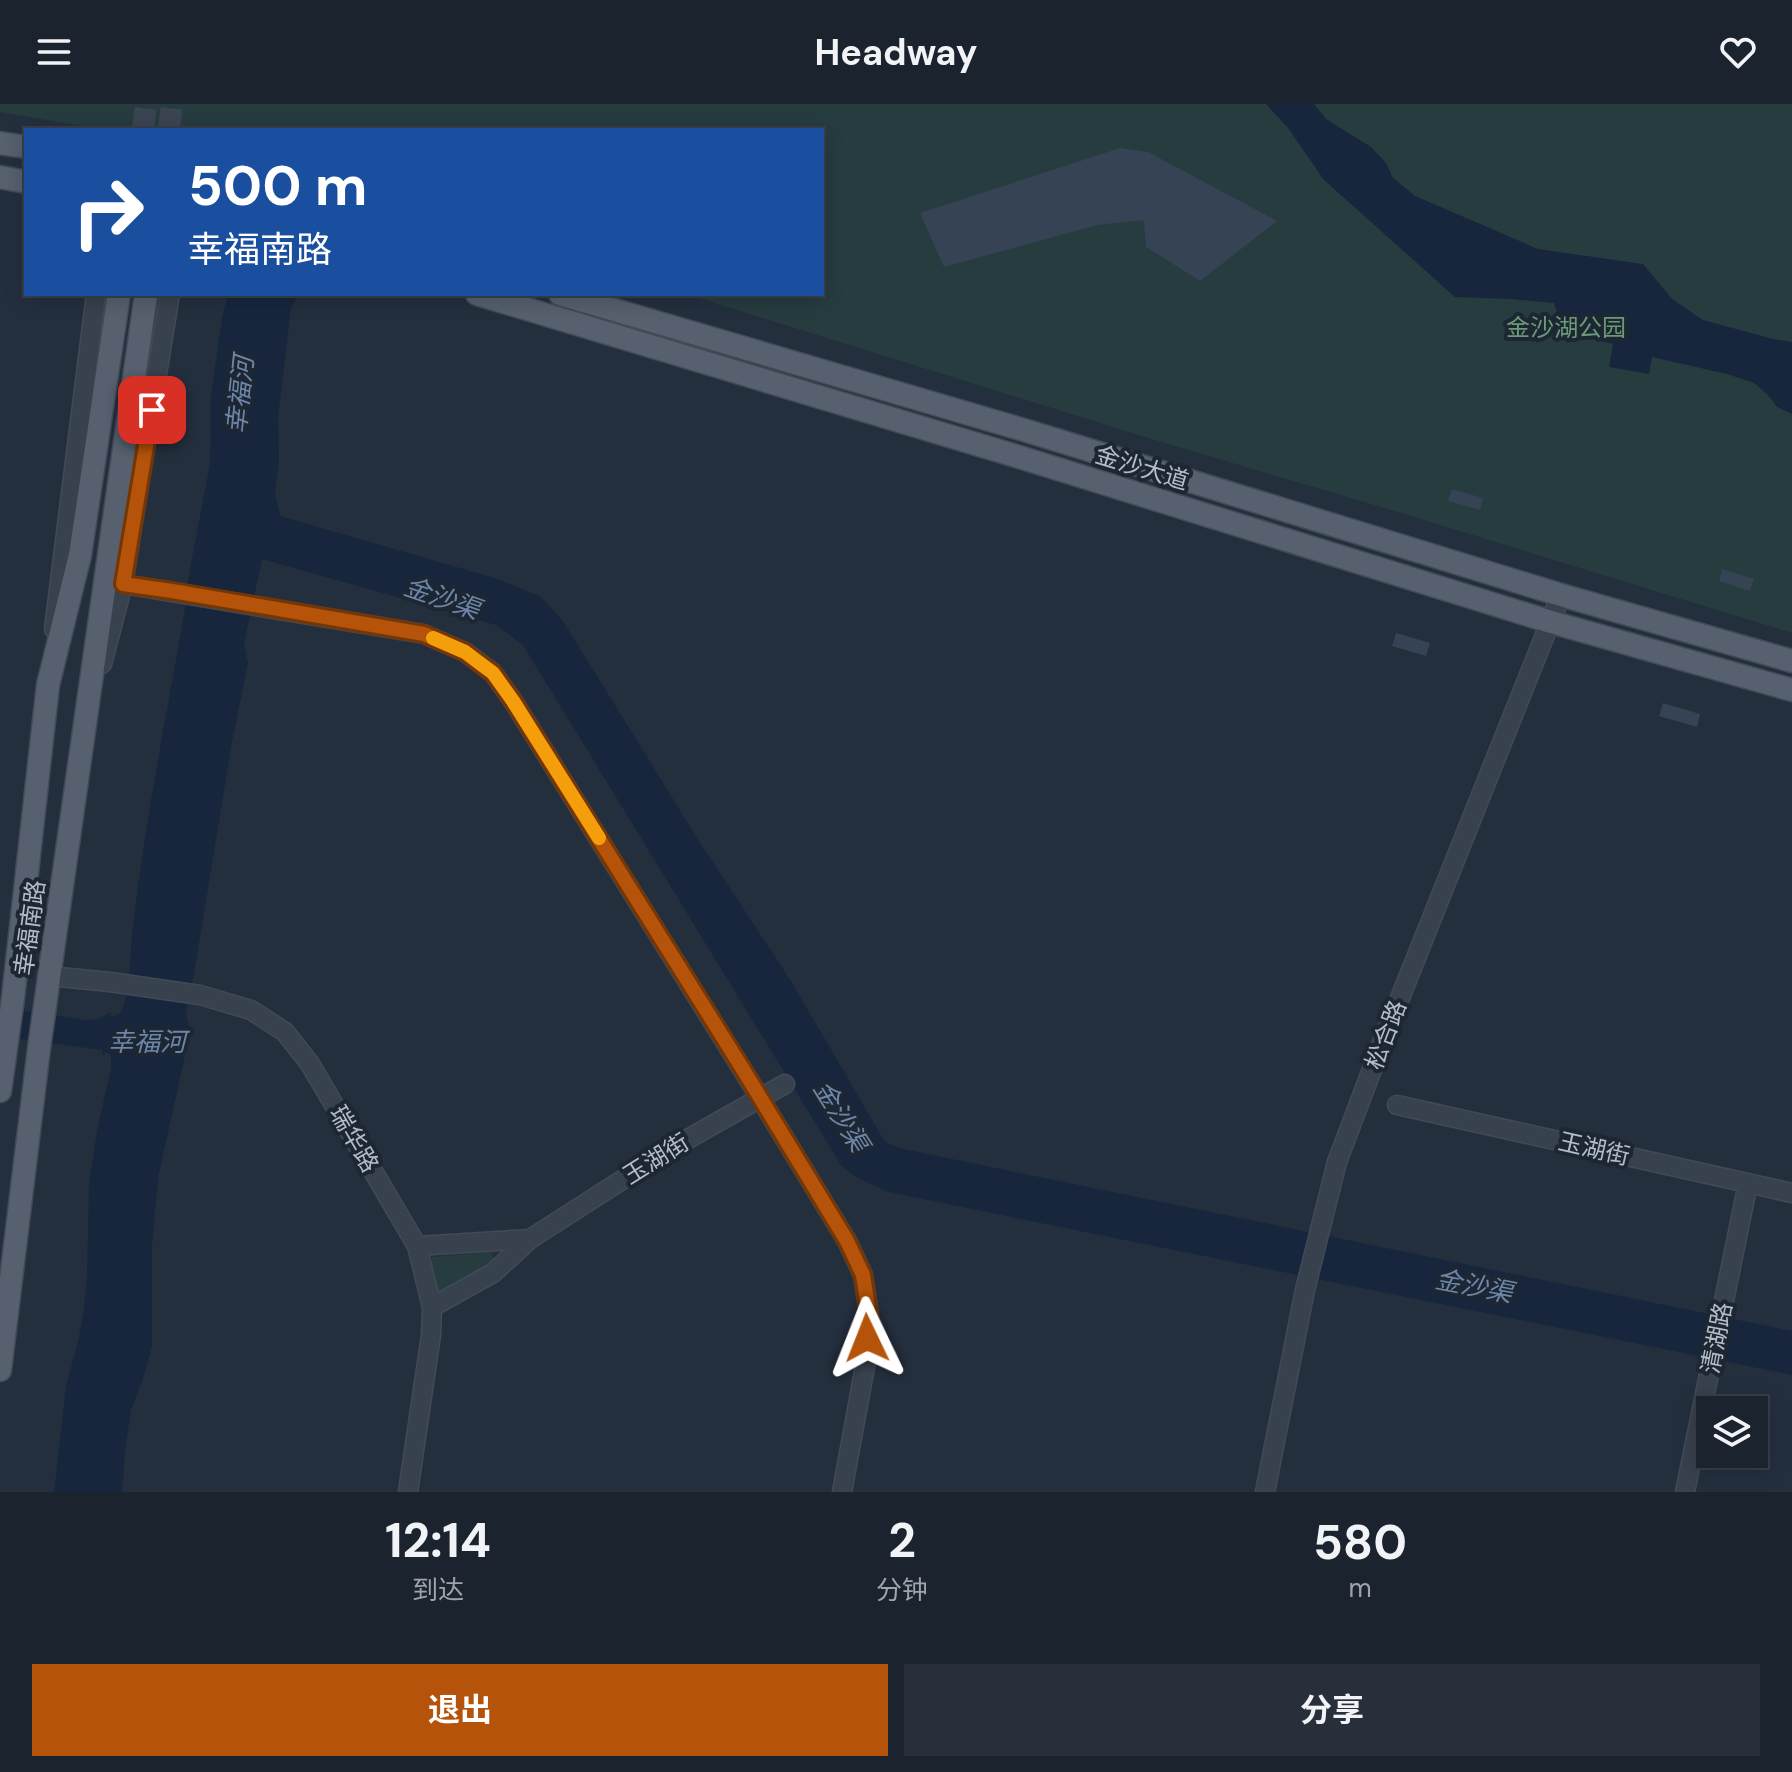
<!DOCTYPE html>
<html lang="zh">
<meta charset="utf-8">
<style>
body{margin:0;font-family:"DM Sans","Noto Sans SC",sans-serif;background:#282f3a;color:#f1f3f6;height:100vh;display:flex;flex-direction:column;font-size:30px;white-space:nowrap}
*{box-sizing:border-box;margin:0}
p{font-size:26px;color:#a0a4aa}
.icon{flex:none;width:44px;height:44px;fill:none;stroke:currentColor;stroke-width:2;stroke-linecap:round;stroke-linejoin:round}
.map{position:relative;height:1388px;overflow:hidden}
.panel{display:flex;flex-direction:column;background:#1b232e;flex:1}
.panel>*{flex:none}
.top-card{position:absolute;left:24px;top:24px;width:800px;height:168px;border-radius:0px;box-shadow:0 4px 20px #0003,0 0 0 2px #39404a;background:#1a4fa0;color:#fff;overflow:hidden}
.controls{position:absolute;left:1696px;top:1292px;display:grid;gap:16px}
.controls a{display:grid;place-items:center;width:72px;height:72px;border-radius:0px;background:#1b232e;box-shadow:0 4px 20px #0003,0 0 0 2px #39404a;font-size:40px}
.pin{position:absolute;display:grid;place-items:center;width:68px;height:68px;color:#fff;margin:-34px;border-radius:16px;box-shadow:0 4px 12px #0006}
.me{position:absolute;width:88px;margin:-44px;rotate:358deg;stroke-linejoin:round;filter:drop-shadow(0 0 6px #0008)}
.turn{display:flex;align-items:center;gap:28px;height:168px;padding:0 32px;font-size:36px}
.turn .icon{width:104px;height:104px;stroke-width:2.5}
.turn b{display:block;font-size:56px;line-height:68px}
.eta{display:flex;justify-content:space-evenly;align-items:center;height:136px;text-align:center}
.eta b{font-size:48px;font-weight:700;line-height:56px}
.cta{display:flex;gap:16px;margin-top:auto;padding:16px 32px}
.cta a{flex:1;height:92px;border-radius:0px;background:#b45309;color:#fff;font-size:32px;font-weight:700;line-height:92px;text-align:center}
.cta a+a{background:#282f3a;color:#f1f3f6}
header{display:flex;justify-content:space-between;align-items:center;height:104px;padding:0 32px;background:#1b232e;font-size:36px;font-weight:700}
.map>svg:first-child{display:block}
.green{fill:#263c3f}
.water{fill:#17263c}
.building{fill:#364354}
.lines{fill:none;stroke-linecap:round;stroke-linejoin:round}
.major-tunnel{stroke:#3a4453;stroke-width:22;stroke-dasharray:22 11;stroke-linecap:butt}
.minor-casing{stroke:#414a57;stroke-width:21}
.major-casing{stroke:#414a57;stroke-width:25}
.minor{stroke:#38414e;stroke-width:18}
.major{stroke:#56606e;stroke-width:22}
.route-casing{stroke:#753606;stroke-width:20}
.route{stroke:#b45309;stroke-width:14}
.slow{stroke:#f59e0b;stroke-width:14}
.labels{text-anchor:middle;stroke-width:8;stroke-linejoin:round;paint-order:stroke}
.park-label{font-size:24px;fill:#6b9a76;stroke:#1d2633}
.street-label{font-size:24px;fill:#b4bcc9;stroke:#1d2633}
.water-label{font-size:26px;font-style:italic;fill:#6d86a8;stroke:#1d2633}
</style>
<header><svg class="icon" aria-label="menu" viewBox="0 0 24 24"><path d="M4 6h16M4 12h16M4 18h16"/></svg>Headway<svg class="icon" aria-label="heart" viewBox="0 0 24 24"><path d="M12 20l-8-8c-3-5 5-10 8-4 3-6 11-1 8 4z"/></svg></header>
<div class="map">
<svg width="1792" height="1388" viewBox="0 0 1792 1388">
<rect width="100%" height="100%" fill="#242f3e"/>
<path class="green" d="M0,0h1792v529l-384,-118 -263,-78 -459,-143h136v-164h-717l-105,-18z
M492,1148l3,11 -51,30 -7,-2 -7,-19 2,-15z"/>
<path class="water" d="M1266,0h48l12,15 45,28 15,16 7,15 22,18 123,53 105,15 29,35 31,21 70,19 19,3v72l-15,-7 -9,-12 -14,-12 -27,-9 -75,-17 -3,17 -40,-7 4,-23 -50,-12 -9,-29 -44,-4 -55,-2 -131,-117 -36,-52z
M228,190h71l-8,14 -13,109 1,42 -4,34 5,23 218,63 43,18 22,24 136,220 92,140 94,161 18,7 889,182v44l-904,-183 -32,-15 -15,-12 -318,-520 -27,-20 -234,-66 -18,85 4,19 -16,79 -38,232 -8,39 4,20 -32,145 -6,68v100l-9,33 -12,31 -6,40 -3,42h-68l12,-106 12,-44 6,-32 3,-36 2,-90 8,-53 14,-63v-12l-6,-5 -1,9 -2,-10 -102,-14v-29l85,13 13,-1 13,-7v5c5,-2 6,-1 10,-6 10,-16 9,-65 12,-85 12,-105 33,-208 51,-311l5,-40 21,-112 1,-67 11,-78z"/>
<path class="building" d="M1120,44l28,4 129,69 -77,60 -54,-34 -2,-27 -47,5 -153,42 -24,-54z
M1452,385l31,9 -3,12 -32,-9z
M1722,465l32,10 -4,12 -31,-10z
M1396,529l34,10 -4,13 -34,-10z
M1663,599l37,11 -3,13 -38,-11z"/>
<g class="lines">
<path class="major-tunnel" d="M143,26l3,-26
M169,26l3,-26"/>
<g class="minor-casing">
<path id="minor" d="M123,480l301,50 41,18 28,21 20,28 247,397 87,143 16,34 6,39 -3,47 -24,131
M54,525l42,-335
M102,560l21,-80 47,-290
M49,872l61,6 90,13 51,15 34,22 25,32 107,182 15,61 -1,28 -23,157
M1397,1001l395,88
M417,1142l113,-7
M432,1203l61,-34 37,-34 142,-91 113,-64
M1265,1388l40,-202 32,-128 45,-119 179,-448
M1685,1388l63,-309"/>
</g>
<g class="major-casing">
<path id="major" d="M0,39l26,4
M0,73l26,5
M477,190l539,162 535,166 241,68
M560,190l464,136 537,165 231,66
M0,987l13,-93 35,-313 32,-130 39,-261
M0,1266l39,-322 107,-754"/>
</g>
<use href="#minor" class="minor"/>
<use href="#major" class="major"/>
</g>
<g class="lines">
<g class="route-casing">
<path id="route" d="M152,306l-29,174 49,7 252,43 41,18 14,11 14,10 20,28 231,370 103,170 16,34 6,39 -2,24"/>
</g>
<use href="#route" class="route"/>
<path class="slow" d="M433,534l32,14 28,21 20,28 86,137"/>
</g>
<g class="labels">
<g class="park-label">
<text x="1566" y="232">金沙湖公园</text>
</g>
<g class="street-label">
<text transform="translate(1142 364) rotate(17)" y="8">金沙大道</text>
<text transform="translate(30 824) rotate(-82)" y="8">幸福南路</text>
<text transform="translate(1386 931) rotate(-69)" y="8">松合路</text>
<text transform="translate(354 1035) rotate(60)" y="8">瑞华路</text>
<text transform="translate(1594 1045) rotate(13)" y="8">玉湖街</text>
<text transform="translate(656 1055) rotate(-32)" y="8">玉湖街</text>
<text transform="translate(1717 1234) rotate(-79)" y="8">清湖路</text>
</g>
<g class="water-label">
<text transform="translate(240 291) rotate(-84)" y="9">幸福河</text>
<text transform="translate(442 494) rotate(19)" y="9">金沙渠</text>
<text x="147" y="947">幸福河</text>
<text transform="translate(841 1012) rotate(58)" y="9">金沙渠</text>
<text transform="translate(1474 1182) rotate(11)" y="9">金沙渠</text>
</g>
</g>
</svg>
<div class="controls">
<a><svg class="icon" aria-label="layers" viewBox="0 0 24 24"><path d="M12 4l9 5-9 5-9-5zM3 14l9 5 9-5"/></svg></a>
</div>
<div class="pin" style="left:152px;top:306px;background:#d93025"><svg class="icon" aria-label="arrive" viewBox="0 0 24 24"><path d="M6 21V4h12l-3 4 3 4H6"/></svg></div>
<svg class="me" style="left:867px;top:1234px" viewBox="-20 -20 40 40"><path d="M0-17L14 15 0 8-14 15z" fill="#b45309" stroke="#fff" stroke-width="4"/></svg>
<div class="top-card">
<div class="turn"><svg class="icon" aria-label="right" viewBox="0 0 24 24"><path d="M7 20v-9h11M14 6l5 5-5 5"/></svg><div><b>500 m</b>幸福南路</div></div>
</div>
</div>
<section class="panel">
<div class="eta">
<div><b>12:14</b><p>到达</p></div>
<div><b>2</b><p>分钟</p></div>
<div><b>580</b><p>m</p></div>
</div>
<div class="cta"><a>退出</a><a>分享</a></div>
</section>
